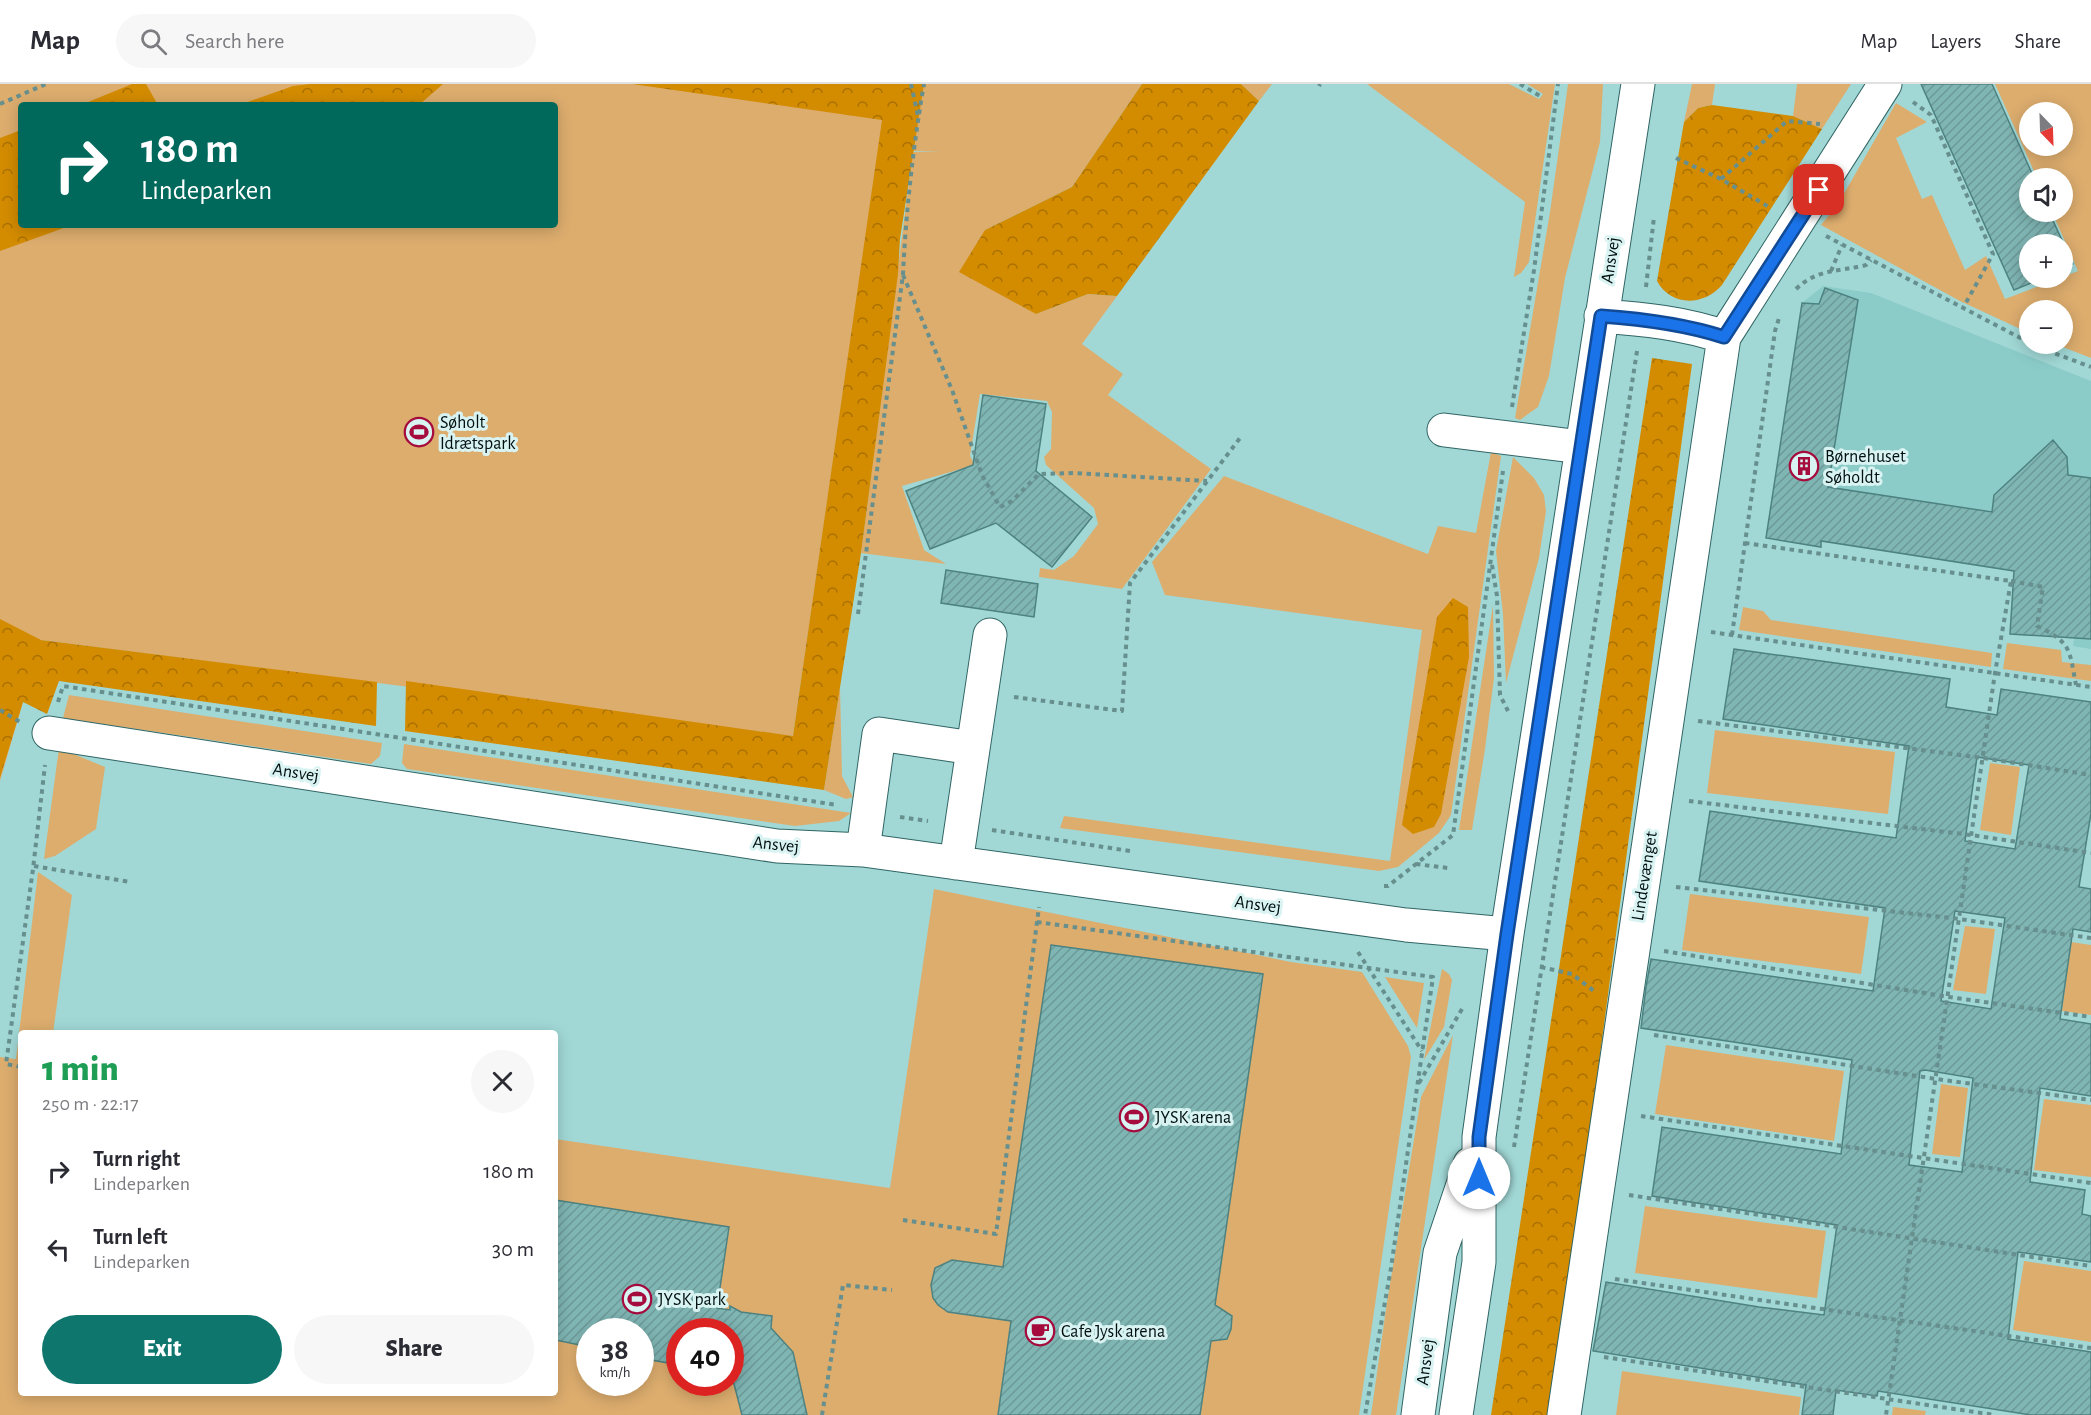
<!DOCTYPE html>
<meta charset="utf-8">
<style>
body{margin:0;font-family:"Alegreya Sans",sans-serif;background:#f7f7f7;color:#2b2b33;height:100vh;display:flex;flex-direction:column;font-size:22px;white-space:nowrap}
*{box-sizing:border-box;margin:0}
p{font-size:20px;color:#7c7c81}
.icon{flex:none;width:33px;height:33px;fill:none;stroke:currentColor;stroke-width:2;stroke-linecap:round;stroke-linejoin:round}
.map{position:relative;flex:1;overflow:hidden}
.details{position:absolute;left:18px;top:946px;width:540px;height:366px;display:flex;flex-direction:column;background:#fff;border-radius:6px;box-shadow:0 3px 15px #0003}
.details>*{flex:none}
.hud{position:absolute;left:18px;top:18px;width:540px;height:126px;border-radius:6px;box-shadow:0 3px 15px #0003;background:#00695c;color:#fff;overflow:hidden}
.needle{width:39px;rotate:157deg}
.controls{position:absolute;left:2019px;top:18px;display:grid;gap:12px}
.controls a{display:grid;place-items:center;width:54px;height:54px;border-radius:50%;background:#fff;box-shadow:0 3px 15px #0003;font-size:30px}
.speed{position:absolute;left:576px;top:1234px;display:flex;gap:12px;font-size:30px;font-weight:700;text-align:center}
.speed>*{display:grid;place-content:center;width:78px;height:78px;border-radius:50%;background:#fff;box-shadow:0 3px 15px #0003;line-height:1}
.speed small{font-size:15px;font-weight:400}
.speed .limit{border:9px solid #d22;background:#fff;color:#111}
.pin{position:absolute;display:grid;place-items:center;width:51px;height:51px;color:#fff;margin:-26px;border-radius:12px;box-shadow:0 3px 9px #0006}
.me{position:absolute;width:66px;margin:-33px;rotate:0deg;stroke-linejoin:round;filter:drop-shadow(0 0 4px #0008)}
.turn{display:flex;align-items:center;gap:21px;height:126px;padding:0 24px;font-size:27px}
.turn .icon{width:78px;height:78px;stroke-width:2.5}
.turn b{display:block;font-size:42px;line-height:51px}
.round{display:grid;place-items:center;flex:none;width:63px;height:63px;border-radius:32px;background:#f7f7f7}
.headline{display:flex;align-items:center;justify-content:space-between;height:102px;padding:0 24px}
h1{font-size:36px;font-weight:800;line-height:45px;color:#1e9e55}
.button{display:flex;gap:12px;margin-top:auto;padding:12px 24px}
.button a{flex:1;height:69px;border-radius:36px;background:#0f766e;color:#fff;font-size:24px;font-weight:800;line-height:69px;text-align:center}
.button a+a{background:#f7f7f7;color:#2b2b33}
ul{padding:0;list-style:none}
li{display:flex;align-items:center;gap:18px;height:78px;padding:0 24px}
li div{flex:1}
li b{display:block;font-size:22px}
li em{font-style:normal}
header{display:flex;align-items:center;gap:36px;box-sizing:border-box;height:84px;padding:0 30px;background:#fff;border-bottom:2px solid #e1e1e2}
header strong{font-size:28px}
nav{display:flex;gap:33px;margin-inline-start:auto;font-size:21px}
.search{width:420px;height:54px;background:#f7f7f7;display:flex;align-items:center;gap:15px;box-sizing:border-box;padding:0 21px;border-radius:33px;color:#7c7c81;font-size:22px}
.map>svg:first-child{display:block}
.built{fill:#8bccc9}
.green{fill:#ddad6e;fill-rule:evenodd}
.forest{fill:url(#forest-crowns)}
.building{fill:url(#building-hatch);stroke:#4d8280;stroke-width:1.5;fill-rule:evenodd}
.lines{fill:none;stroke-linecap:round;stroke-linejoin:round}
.minor-casing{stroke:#306564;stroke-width:35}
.path{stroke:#668f8e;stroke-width:4;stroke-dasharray:4.5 4.5;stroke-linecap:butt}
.minor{stroke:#fff;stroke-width:33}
.route-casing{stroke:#114b97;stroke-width:15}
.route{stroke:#1a73e8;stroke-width:10}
.labels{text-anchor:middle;stroke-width:6;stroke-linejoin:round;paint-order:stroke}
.street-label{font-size:18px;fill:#000f0f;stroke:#d8f3f2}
.poi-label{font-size:18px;fill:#000f0f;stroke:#d8f3f2;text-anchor:start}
</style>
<header>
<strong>Map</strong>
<div class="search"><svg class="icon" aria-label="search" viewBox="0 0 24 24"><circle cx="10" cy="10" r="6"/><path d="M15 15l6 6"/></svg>Search here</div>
<nav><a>Map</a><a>Layers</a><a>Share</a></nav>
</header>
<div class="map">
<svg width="2091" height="1331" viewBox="0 0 2091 1331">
<defs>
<pattern id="forest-crowns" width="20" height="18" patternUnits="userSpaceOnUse" patternTransform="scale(1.5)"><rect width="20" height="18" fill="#d38b00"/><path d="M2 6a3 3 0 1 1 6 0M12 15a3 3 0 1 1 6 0" fill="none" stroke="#a97001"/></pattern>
<pattern id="building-hatch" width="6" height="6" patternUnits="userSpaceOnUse" patternTransform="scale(1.5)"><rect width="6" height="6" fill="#7fb5b3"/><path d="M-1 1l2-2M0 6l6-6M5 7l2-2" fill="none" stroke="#6c9a99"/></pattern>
</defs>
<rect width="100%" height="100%" fill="#a1d8d6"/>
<path class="built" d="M1823,202l48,7 220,88v268l-18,-3 2,-13 -20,-56 -233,-36 -1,6 -55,-9 36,-235z"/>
<path class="green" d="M0,0h888l-95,652 -752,-96 -41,141zM21,21h534v120h-534z
M923,0h219l-70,103 -87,43 51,84 52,-20 29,2 -35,48 41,30 -15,21 103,74 -89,120 -83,-12 1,-9 14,2 20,-14 24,-32 -4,-16 -48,-43 -2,-8 7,-8 1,-37 -5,-11 -67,-7 -10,62 5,9 -73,21 22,64 22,14 -85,-11 52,-401 28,-1h-28z
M1241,0h31l-13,17z
M1367,0h142l30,15 4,-5 -16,-10h28l-26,178 -8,11 -7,4 11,-75z
M1568,0h35l-3,58 -35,136 -16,98 -11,31 -18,13 -5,-2 35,-206z
M1692,0h23l-3,21 -14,3 -14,14z
M1797,0h54l-29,45 -29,-13z
M1995,0h96v274l-36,-14h7v-34h-32l-1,23 -69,-32 -139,-76 17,-21 58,-101 31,19 -31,16 26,61 10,-4 33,75 21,-14 19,43 73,-28 -26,-59h10v-34h-25zM2030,28h32v34h-32z
M1491,368l10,4 -50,359 -12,18 -41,34 -19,4 -319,-43 4,-12 326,45 32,-231 -257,-35 -13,-33 72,-86 204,78 10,-28 38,7z
M1513,373l21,21 10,17 2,16 -7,47 -33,125 -3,-68 -7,-64z
M1493,521l1,73 -9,71 -13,81h-13z
M1743,523l20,4 8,9 221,33 -1,14 -252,-37z
M2007,559l54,7 1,12 29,3v16l-88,-12z
M840,603l2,89 11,21 -7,2 -22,-9z
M69,611l313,48 -2,13 -9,8 -308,-46z
M1715,646l180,22 -7,62 -181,-21z
M404,660l447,69 -12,8 -44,5 -388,-57 -5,-6z
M59,664l46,19 -9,62 -41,27 -11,3z
M1990,679l30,4 -9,68 -31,-5z
M38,788l34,23 -19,138 -32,1v360h534v-255l335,49 44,-299 357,73 71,10 46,74 3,11 -52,358h-1359v-358l16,2zM590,1248h50v51h-50zM680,1248h50v51h-50z
M1690,810l179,23 -8,57 -179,-24z
M1965,842l30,3 -9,65 -33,-4z
M2071,858l20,3v70l-29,-4z
M1442,885l7,5 3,6 -8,47 -20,33z
M1385,893l39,6 -7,45z
M1453,951l-57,380h-25l16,-113 34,-205z
M1666,961l178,26 -10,70 -179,-27z
M1941,1000l27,4 -8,69 -28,-3z
M2044,1015l47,6v72l-57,-7z
M1645,1122l181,25 -9,67 -182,-25z
M2024,1177l67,10v71l-78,-12z
M1622,1287l179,26 -2,18h-183z
M1893,1323l33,4 -1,4h-33z"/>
<path class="forest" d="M132,0h14l12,21h-77z
M310,0h133l-24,21h-180l54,-19z
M632,0h292l-24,155 -2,35 -37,279 -37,237 -419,-59 1,-50 387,55 89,-616z
M1142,0h99l18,17 -142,195 -29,-2 -52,20 -77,-42 26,-42 87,-43z
M1712,21l81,11 29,13 -100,156c-18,21 -51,22 -65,-4l27,-159 14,-14z
M21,46v95h51l-72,26v-113z
M1652,274l40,6 -140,1051h-61z
M1453,514l15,9 1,50 -28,157 -7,13 -21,7 -11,-9 35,-208z
M0,535l41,21 336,42 -1,44 -317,-45 -12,33 -24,-12 -23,76z"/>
<path class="building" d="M1921,0h71l42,94h-4v34h19l24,52 -11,5v-25h-32v34h13l-29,12z
M1825,204l33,12 -30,187 164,25 2,-17 59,-55 14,17 1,18 23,3v161l-81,-5 4,-63 -193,-30v6l-55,-9 36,-235 17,1z
M983,311l63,9 -10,67 56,46 -40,50 -56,-44 -66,26 -24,-58 67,-26z
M946,486l92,14 -4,33 -93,-14z
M1734,565l216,30 -4,28 51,8 4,-26 90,13v111l-12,74 12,2v43l-18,-3 -13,90 31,5v72l-51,-8 -10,94 55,8 -3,24 9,2v46l-73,-10 -10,87 83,13v63h-60l-153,-24 -1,5 -41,-6 -3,25h-31l4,-30 -213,-34 13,-69 153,25 65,8 13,-90 -185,-29 10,-69 179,27 11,-94 -211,-32 5,-41 5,-28 222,32 12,-83 -186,-27 11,-70 186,27 13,-92 -186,-27zM1977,673l52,8 -14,84 -50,-8zM1955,827l50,7 -14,91 -50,-8zM1925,986l48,8 -11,94 -53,-7 11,-94z
M1051,861l212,29 -48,331 17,11 -1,13 -4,10 -16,2 -11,74h-202l13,-94 -63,-9 -10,-7 -5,-7 -2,-13 4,-17 17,-8 51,7z
M555,1116l174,27 -12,81 13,2v-4l11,6 31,4 -1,12 22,24 14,63h-65l-8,-31 -4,-3v-49h-50v33l-40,-7v-26h-50v15l-35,-7z"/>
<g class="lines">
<g class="minor-casing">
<path id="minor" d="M1601,232c42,3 83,7 123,21l161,-253
M1444,346l137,17
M49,649l728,113 86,4 543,75 101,9
M863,766l16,-116 94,14
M956,779l34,-228
M1418,1331l22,-162 30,-89
M1456,1331l23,-153v-125l28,-203 131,-850
M1564,1331l160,-1078"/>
</g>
<path class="path" d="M911,0l7,32
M1520,0l20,12
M1319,2l1,-2
M1913,18l18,13 62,139 -30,54
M0,20l46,-20
M1676,74l45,21 48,28
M1721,95l66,-58 33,3
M1826,152l204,107
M1831,187l11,-26
M903,191l49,115 30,85 18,32 12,-6 27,-27 36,-1 132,8
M1646,203l8,-70
M1796,205c22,-21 43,-17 70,-24l5,-5
M2030,260l61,23
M1512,323l22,-137 24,-186
M1745,459l266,38 -16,92 -109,742
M1492,481l5,31 3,99 8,16
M2011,497l32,6 -6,39c35,17 32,23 39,59
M858,530l45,-340c3,-63 10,-127 21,-190
M1711,548l380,55
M1732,551l43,-304 5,-16
M1014,613l108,14 8,-128 110,-145
M58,618l5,-16 774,119
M0,626l20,12
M1698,637l285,37 108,17
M1689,717l282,34 120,18
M900,733l28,4
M992,746l138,21
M1416,780l32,4
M34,782l96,16
M1384,802h4l65,-51 50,-364
M1676,803l283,32 132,19
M1037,838l396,55 -42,291 -26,147
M1664,867l285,46 142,20
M1358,868l64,99
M1541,883l31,7 22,17
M1654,951l282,44 155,21
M21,983l-15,-3 27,-195 12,-104
M1419,999l43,-74
M1641,1032l450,67
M1514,1063l123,-796
M1629,1111l462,71
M903,1136l93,14 43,-327
M1615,1195l476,69
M1604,1273l391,58
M822,1331l21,-130 49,5"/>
<use href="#minor" class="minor"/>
</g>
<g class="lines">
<g class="route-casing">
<path id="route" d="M1479,1094v-41l28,-203 94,-618c42,3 83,8 123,21l95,-147"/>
</g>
<use href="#route" class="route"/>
</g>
<defs>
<g id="stadium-ring" transform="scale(1.5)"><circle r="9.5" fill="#d8f3f2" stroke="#a50b3c" stroke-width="1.5"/><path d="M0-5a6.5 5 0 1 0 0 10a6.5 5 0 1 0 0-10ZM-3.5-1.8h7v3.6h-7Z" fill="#a50b3c"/></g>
<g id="building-ring" transform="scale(1.5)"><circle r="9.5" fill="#d8f3f2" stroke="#a50b3c" stroke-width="1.5"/><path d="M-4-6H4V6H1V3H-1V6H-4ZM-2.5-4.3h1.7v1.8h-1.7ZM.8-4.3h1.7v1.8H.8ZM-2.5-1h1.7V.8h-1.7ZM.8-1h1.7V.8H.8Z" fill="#a50b3c"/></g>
<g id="cafe-ring" transform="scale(1.5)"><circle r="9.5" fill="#d8f3f2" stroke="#a50b3c" stroke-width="1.5"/><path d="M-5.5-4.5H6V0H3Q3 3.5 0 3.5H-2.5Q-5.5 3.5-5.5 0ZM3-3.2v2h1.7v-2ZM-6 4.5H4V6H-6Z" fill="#a50b3c"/></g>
</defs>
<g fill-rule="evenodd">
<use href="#stadium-ring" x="419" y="348"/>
<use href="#building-ring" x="1804" y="382"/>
<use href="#stadium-ring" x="1134" y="1033"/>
<use href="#stadium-ring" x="637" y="1215"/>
<use href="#cafe-ring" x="1040" y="1247"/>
</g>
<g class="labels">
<g class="street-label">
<text transform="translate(1610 176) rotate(-81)" y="6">Ansvej</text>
<text transform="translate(296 688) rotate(9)" y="6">Ansvej</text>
<text transform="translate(776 760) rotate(6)" y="6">Ansvej</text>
<text transform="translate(1644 792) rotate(-81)" y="6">Lindevænget</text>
<text transform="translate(1258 820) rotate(8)" y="6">Ansvej</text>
<text transform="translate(1425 1278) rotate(-82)" y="6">Ansvej</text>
</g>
<g class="poi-label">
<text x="440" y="344">Søholt<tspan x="440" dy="21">Idrætspark</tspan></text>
<text x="1825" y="378">Børnehuset<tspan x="1825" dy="21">Søholdt</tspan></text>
<text x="1155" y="1039">JYSK arena</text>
<text x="658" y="1221">JYSK park</text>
<text x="1061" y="1253">Cafe Jysk arena</text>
</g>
</g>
</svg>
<div class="controls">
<a><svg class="needle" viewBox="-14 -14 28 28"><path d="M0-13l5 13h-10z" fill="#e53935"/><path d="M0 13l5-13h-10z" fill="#7c7c81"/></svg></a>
<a><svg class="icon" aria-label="sound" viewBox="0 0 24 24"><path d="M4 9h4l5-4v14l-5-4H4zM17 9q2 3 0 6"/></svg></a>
<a>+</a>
<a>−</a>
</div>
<div class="speed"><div>38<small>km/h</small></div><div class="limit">40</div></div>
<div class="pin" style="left:1819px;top:106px;background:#d93025"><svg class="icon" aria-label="arrive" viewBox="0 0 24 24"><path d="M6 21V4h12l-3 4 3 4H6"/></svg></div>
<svg class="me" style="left:1479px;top:1094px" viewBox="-20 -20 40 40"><circle r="19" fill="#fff"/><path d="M0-13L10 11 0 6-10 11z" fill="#1a73e8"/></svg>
<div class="hud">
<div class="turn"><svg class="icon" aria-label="right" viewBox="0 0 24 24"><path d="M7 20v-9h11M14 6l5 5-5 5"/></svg><div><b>180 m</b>Lindeparken</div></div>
</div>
<section class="details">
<div class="headline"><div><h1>1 min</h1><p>250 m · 22:17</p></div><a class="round"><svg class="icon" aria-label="close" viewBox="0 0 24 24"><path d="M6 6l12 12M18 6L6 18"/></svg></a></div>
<ul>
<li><svg class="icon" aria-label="right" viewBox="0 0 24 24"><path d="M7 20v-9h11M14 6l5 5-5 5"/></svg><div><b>Turn right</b><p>Lindeparken</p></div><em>180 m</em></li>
<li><svg class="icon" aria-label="left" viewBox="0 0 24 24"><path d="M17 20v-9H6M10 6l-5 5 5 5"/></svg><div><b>Turn left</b><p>Lindeparken</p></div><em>30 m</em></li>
</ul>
<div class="button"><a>Exit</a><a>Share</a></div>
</section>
</div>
